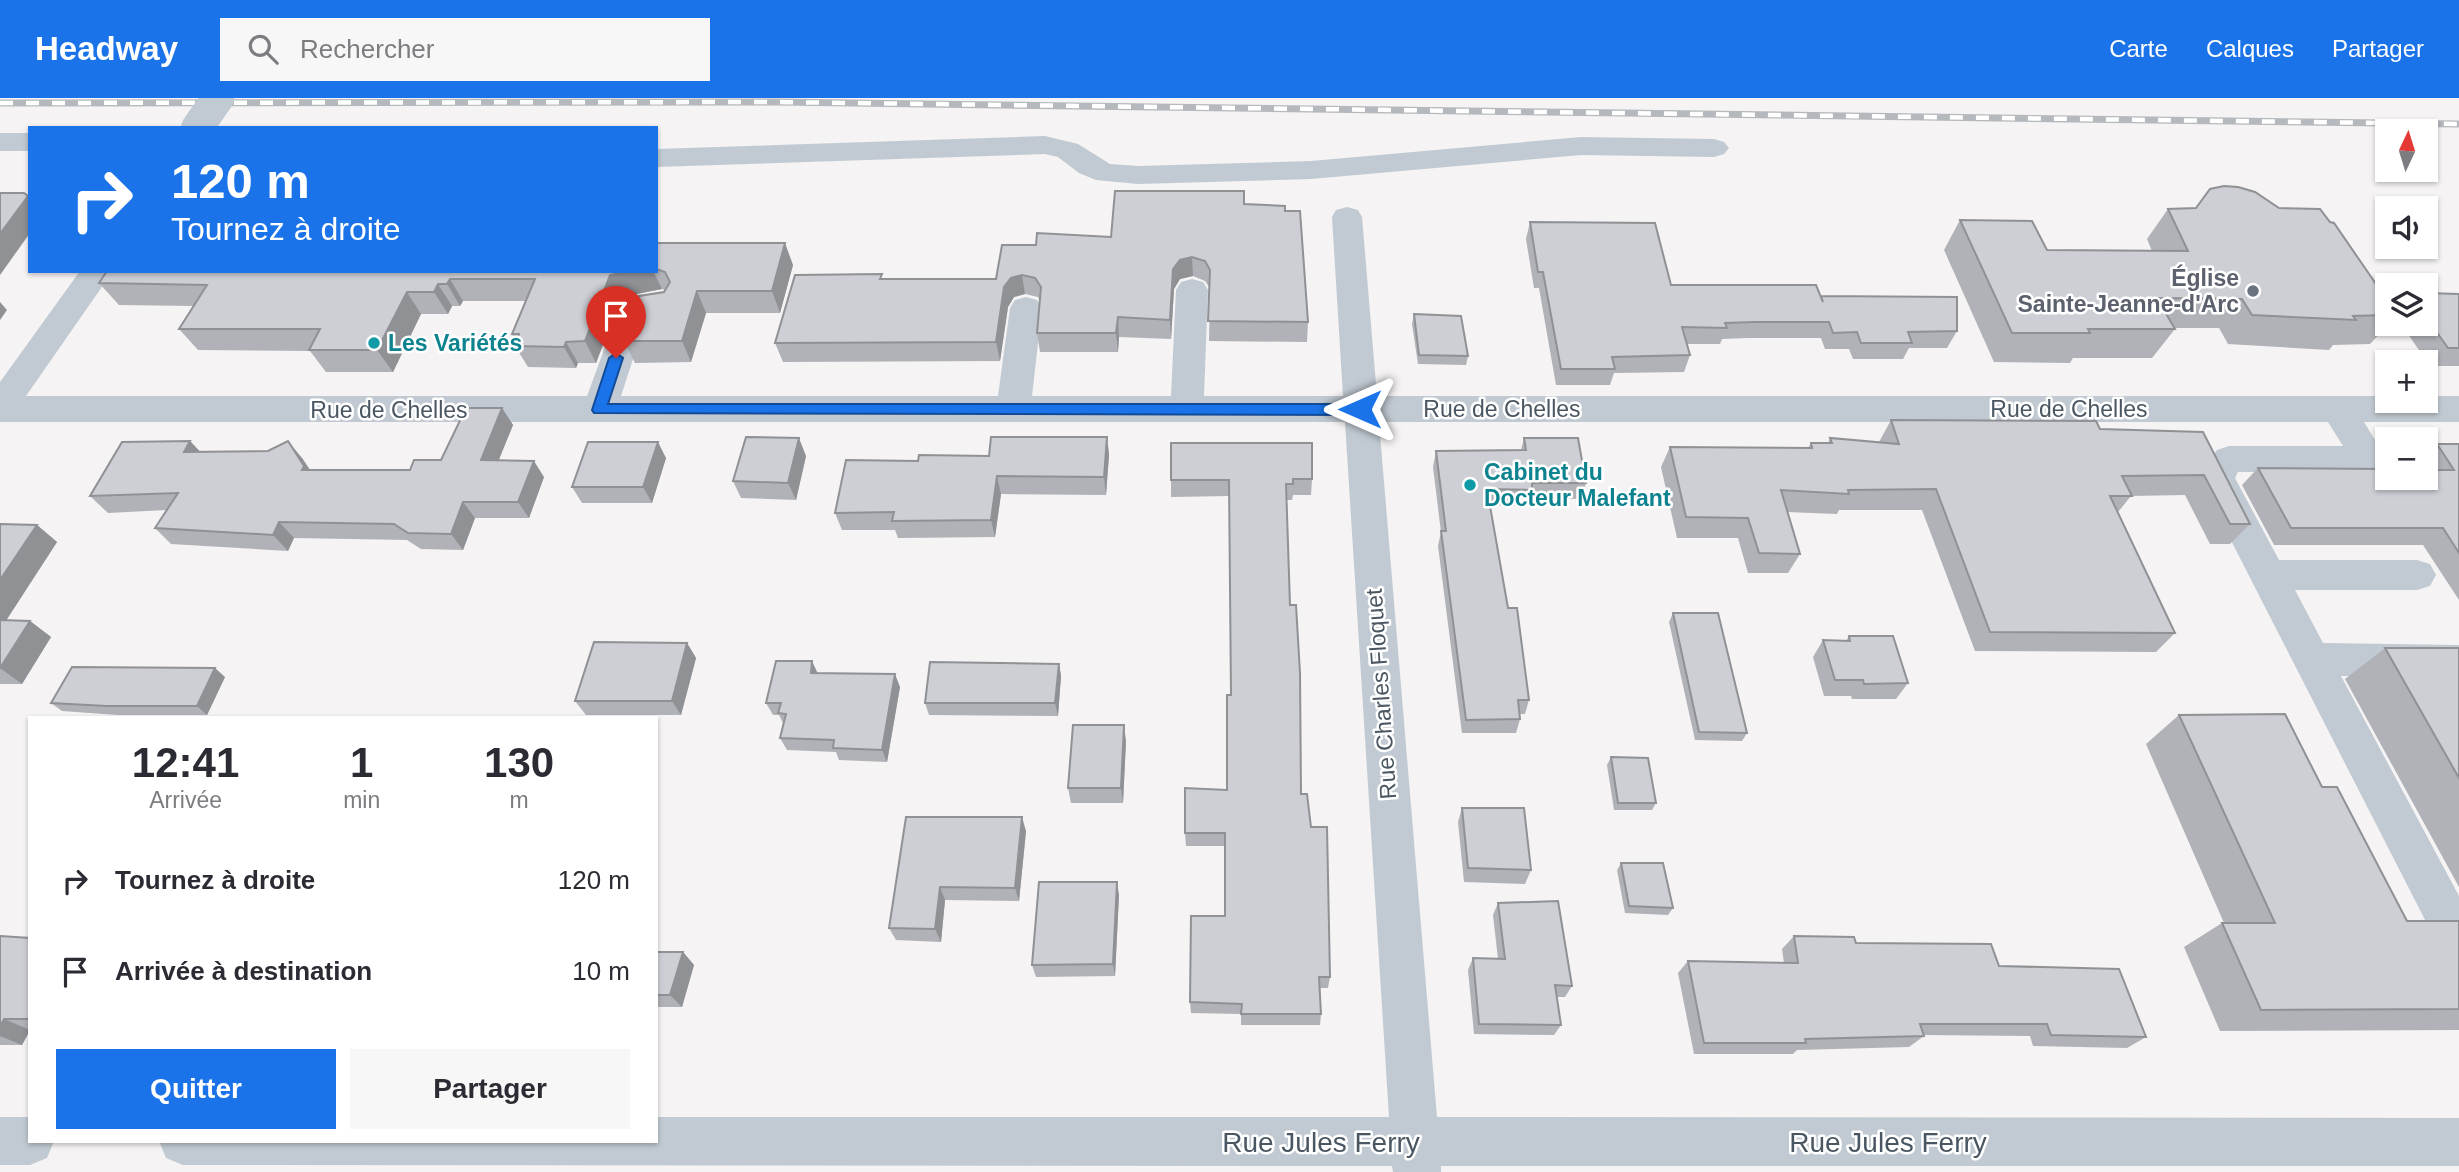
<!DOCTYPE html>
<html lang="fr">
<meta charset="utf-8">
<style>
body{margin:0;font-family:Helvetica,sans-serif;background:#f7f7f7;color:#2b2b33;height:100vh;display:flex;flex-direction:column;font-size:26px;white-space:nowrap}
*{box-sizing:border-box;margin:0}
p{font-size:23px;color:#7c7c81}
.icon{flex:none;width:38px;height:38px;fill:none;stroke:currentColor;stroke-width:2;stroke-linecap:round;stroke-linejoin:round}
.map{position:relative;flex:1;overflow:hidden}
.drawer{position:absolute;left:28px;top:618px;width:630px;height:427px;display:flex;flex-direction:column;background:#fff;border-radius:0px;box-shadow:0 2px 5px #0004}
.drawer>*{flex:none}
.hud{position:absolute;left:28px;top:28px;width:630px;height:147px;border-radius:0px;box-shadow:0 2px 5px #0004;background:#1a73e8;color:#fff;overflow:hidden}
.needle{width:46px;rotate:4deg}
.tools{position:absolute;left:2375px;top:21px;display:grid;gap:14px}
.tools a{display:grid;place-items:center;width:63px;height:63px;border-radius:0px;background:#fff;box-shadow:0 2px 5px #0004;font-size:35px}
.pin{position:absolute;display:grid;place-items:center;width:60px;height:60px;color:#fff;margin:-72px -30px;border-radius:50% 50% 50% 0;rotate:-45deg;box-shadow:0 0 7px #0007}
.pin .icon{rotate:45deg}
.me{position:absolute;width:77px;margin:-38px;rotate:270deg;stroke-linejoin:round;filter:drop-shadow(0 0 5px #0008)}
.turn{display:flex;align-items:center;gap:24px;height:147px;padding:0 28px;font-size:32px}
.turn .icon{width:91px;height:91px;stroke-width:2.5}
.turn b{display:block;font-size:49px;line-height:60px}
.eta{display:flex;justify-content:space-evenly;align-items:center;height:119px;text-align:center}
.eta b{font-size:42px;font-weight:700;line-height:49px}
.primary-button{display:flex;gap:14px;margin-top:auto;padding:14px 28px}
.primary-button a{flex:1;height:80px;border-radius:0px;background:#1a73e8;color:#fff;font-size:28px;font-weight:700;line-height:80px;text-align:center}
.primary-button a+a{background:#f7f7f7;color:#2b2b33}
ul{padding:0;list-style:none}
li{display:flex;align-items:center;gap:21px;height:91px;padding:0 28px}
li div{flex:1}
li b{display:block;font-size:26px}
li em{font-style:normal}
header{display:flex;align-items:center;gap:42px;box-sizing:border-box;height:98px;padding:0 35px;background:#1a73e8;color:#fff}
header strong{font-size:33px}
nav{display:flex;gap:38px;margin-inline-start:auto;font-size:24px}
.search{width:490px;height:63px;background:#f7f7f7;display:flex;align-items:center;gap:18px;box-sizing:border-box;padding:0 24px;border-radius:0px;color:#7c7c81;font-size:26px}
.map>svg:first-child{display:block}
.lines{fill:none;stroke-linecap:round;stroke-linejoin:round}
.minor{fill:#c1cad2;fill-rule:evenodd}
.rail-casing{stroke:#b5b8bd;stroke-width:7}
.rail{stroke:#fff;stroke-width:4.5;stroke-dasharray:13;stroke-linecap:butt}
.minor-bridge{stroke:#c1cad2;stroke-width:32}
.wall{fill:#b0b2b7}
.shaded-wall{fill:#909195}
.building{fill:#cdcfd5;stroke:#909195;stroke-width:2}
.route{fill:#1a73e8;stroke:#114b97;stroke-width:2}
.worship-dot{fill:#6b7280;stroke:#fff;stroke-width:2.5}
.culture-dot{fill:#0f9aa8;stroke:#fff;stroke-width:2.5}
.labels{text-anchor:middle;stroke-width:5;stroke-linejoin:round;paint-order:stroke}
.worship-label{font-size:23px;font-weight:bold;fill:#5b616d;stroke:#fff;text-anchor:end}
.culture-label{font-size:23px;font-weight:bold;fill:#0d838f;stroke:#fff;text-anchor:start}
.street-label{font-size:23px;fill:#4a5661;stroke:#fff}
.near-street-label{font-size:28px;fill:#4a5661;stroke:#fff}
</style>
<header>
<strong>Headway</strong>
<div class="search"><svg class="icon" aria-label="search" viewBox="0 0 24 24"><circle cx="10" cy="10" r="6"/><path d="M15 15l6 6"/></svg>Rechercher</div>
<nav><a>Carte</a><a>Calques</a><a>Partager</a></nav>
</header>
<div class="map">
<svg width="2459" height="1074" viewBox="0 0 2459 1074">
<rect width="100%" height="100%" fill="#f5f3f3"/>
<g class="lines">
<path class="minor" d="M0,35h30v18h-30z
M1045,38l33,8 32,20 28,2 173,-5 270,-24 133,2 10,3 5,6 -5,6 -10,3 -133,-2 -270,24 -173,5 -42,-4 -17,-7 -21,-16 -13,-3 -389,13v-18z
M1347,109l11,3 4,7 15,179h1010v5h39v-5h33v26h-95l19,31 -6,15 -12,4h-127l-3,6 44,82h138l13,4 6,11 -6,11 -13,4h-122l28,53 136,2v32l-118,-1 118,220v65l-16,-6 -245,-479 19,-26 12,-4h114l-15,-24h-949l58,695 1022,1v48h-1018v6h-48l-1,-6 -1209,-1 -17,-7 -7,-17h497v-24h733l-44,-695h-1345v-40l80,-111h33l-87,125h561l36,-98 39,-6 11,3 5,8 -5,8 -26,5 -26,80h377l12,-88 5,-8 11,-3 11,3 5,8 -10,88h139l5,-106 5,-8 11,-3 11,3 5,8 -4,106h139l-11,-179 4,-7z
M0,1019h30v24h24l-7,17 -17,7h-30z"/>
<g class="rail-casing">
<path id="rail" d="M0,5l777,-1 1682,22"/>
</g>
<use href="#rail" class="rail"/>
<path class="minor-bridge" d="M197,30l21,-30"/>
</g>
<path class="wall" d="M1244,106l41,7 23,111 -1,20 -98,-1 1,-53 -5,-7 -12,-5 -13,3 -6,10 -3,50 -52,-2 -1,15h-78l-3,-19 3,-32 -2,-4 -13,-3 -11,3 -6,10 -8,54 -217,1 -8,-19 108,-64h113l40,-34 75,-8z
M2168,111l219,91v24h2l-19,20 -37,1 -4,5 -101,-6 -9,-16h-45l1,1 -23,29h-79l-3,5 -76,-1 -50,-112 16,-30 87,30 105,1 -5,-12z
M1530,124l141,63 149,11 137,35 -10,17h-38l-6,11h-50l-4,-10h-24l-4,-11h-73l-26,1 -2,5h-33l3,11 -6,17 -70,1 -4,12h-54l-17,-97h-5l-8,-49z
M656,145l137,22 -13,48h-74l-15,49 -56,1 -11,-22 41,-51 -3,-1 -41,8 -25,66h-18l-2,5 -48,-1 -13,-21 1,-4 -4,-8 14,-33h-63l-3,5h-8l-4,8h-27l-28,58h-67l-16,-21 -112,-1 -19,-21 14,-23 -74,-1 -20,-22 8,-12h549z
M2426,195l33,1v72h-29l-29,-42h25z
M1414,216l54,42 -2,9 -48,-1 -6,-40z
M502,310l11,17 -15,35 46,17 -15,41h-54l-12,32 -42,-1 -14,-9 -113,-2 -6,13 -117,-7 -16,-16 11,-18 -58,3 -18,-17 100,-55 10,11 102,6 8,12h100l31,-10z
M1891,322l209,9 103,3 47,92 -20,20h-20l-25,-49 -54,1 -13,16 57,121 -19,19 -181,-1 -53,-141h-83l-2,4 -50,-2 13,42 -12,19h-40l-10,-35h-61l-16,-71 9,-20 138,1 3,-5h17l2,-5 49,4z
M1107,339l2,18 -3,40 -105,-1 -6,43 -97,1 -3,-8h-53l-7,-17 83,-52 71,-5z
M1524,340l62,45 -5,16 -51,-1 -3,8 -37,-1 18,103 21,92 -4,14h-5v5l-4,14h-54l-24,-187 3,-14 -8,-65 3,-16 85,-1z
M2437,346h22v156l-36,-55h-149l-32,-60 16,-17 168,10v-23z
M806,358l-10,44 -55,-2 -8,-17z
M666,360l-14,45h-70l-10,-16z
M1312,381l-1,16h-18l-1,5h-5l3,105 11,189 10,33 19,150 -2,11h-8l1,26 -1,11h-79v-11l-50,-1 -1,-11 35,-86v-70h-39l-1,-13 42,-43 4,-95 -2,-199 -58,1v-17z
M0,426l37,1 20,17 -51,78 24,1 21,16 -29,47h-22z
M1673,515l74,120 -5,8 -47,-1 -26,-118z
M1849,538l59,47 -12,16h-44l-1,-3h-27l-11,-39 10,-17 23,1z
M687,545l9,15 -15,57h-95l-11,-14z
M2385,550h74v239l-114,-208z
M1059,566l2,12 -3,40 -129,-1 -4,-12z
M818,575l82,14 -13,75 -48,-2 -3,-8 -49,-2 -7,-12 3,-15 -4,-8h-6l-7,-12z
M225,579l-18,38h-89l-56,-4 -11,-8z
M2179,617l143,72 85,134h52v109l-239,1 -36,-84 38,-24h2l-78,-179z
M1126,643l-3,62h-52l-3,-15z
M1611,659l45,46 -4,7h-38l-7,-45z
M1462,710l69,62 -6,14 -61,-2 -6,-60z
M906,719l120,14 -7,70 -74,-1 -4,42 -45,-2 -7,-12z
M1621,765l52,45 -5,7 -43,-2 -8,-43z
M1119,797l-4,81 -79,1 -4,-12z
M1498,805l74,83 -7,11h-8l4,28 -7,10 -80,-1 -6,-64 5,-12 25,1 -5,-44z
M0,838l30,2v92l-8,15h-22z
M1794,838l62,7 143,23 147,71 -19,11 -94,-2 -3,-10 -107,-1 1,1 -15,11 -112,3 -4,4h-99l-16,-81 10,-12 96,2 -2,-14z
M656,854h27l11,13 -12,42h-25l-1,2z"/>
<path class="shaded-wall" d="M28,98l2,2v35l-30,42v-41z
M785,145l8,22 -13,48 -8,-22z
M1192,159l1,19 -13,3 -6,10 -3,50 -1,-19 3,-51 7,-9z
M630,173h23l9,18 -41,8 -25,66 -11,-22 25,-66z
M1022,177l3,19 -11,3 -6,10 -8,54 -4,-19 8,-55 7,-9z
M450,181l13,22 -3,5 -13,-22z
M438,186l14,22 -4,8 -14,-22z
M697,193l9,22 -15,49 -9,-21z
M407,194l14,22 -28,58 -16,-22z
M0,204l7,8 -7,10z
M1118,219l1,20 -1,15 -2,-19z
M566,244l12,21 -2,5 -12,-21z
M502,310l11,17 -21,52 -11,-17z
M1107,339l2,18 -3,40 -2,-18z
M799,340l7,18 -10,44 -8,-17z
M190,343l16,17 -22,-6z
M288,343l14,17 16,24 -16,-12z
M658,344l8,16 -14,45 -9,-16z
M534,363l10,16 -15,41 -11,-16z
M997,378l4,18 -6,43 -4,-17z
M463,404l12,16 -12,32 -12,-16z
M279,424l15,16 -6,13 -15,-16z
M37,427l20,17 -57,88v-50z
M30,523l21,16 -29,47 -22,-16z
M687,545l9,15 -15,57 -9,-14z
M812,563l6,13 -7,-1z
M1059,566l2,12 -3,40 -3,-13z
M215,570l10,9 -18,38 -10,-9z
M895,576l5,13 -13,75 -5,-12z
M1124,627l2,16 -3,62 -2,-15z
M1022,719l4,14 -7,70 -4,-13z
M1117,784l2,13 -4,81 -2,-12z
M940,789l5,13 -4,42 -6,-13z
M683,854l11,13 -12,42 -12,-12z
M4,921l26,11 -8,15 -22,-9v-9z"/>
<path class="building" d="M2224,88l14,1 17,5 24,16 41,1 10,13 4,1 53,77v15l-34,1 3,4 -104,-5 -10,-16 -85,-1 18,31h-87l2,4h-78l-52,-113 72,1 15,29 141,1 -20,-42 28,-1 14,-19z
M1115,93h129v13l41,2v5h15l8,111 -100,-1 2,-51 -5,-9 -13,-4 -12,3 -7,9 -3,51 -52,-3 -2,16h-79l4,-46 -6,-9 -13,-3 -11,3 -7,9 -8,55 -221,1 20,-68 87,-1 -2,5h116l6,-34h34l1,-12 74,4z
M0,95h24l4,3 -28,38z
M1530,124l125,1 16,62h145l7,17 -2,-6 136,1v34l-49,1 4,11h-51l-4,-11 -24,1 -4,-11h-74l-30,1 2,5 -45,-1 8,28 -78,2 3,12h-54l-18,-97h-5z
M656,145h129l-13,48h-75l-15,50h-58l15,-45 25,-4 6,-10 -5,-10 -9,-3z
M107,173h523l-20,4 -25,66 -19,1 -2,5 -49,-1 4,-12h-7l23,-55h-85l-3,5h-9l-4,8h-27l-30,58h-68l11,-21h-141l28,-44 -108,-2z
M2426,195l33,1v54h-11l-22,-31z
M1414,216l47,2 7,40 -49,-1z
M466,310h36l-21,52 53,1 -16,41h-55l-12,32 -43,-1 -14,-9 -115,-2 -6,13 -118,-7 23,-35 -88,3 32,-54 68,-1 -6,11 84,-1 20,-10 16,25 -2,4h108l4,-10h27z
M1891,322l205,1 4,8 103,3 47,92h-20l-26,-49 -82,1 10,20h-22l65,137 -185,-1 -54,-143 -88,1 1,4 -68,-4 19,64 -41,-1 -11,-35 -62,-1 -16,-70 142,1 -1,-5h21l-2,-5 69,6z
M746,339l53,1 -11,45 -55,-2z
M991,339h116l-3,40 -107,-1 -6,44 -99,1 2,-9 -59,1 11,-53 72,1 1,-6 70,1z
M1524,340h54l8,45h-53l-1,-6v13l-45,-1 21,119h9l12,92h-11l2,19 -54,1 -25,-189h5l-10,-80 90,-1z
M588,344h70l-15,45h-71z
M1171,345h141v36h-19v5h-7l4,121h6l4,68 1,121h6l4,33h16l3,150h-11l2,37h-80l1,-10 -52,-2 1,-86h34v-83h-40v-45l42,2v-95h4l-2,-215h-58z
M2437,346h22v109l-16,-25h-152l-33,-60 129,1v9h39v-8h28z
M0,426l37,1 -37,55z
M1673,515h45l29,120 -48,-1z
M0,522l30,1 -30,47z
M1849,538h44l15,47 -44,1 -1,-4h-28l-12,-40 27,1z
M594,544l93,1 -15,58h-97z
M2385,550h74v130z
M776,563h36l-1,12 84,1 -13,76 -49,-2 1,-8 -54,-2 6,-24 -8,-1 3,-10h-15z
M930,564l129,2 -4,39h-130z
M72,569l143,1 -18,38h-90l-56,-3z
M2285,616l37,73h15l70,134h52v88l-198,1 -39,-87h53l-96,-208z
M1073,627h51l-3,63h-53z
M1611,659l37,1 8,45h-38z
M1462,710h62l7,62 -63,-2z
M906,719h116l-7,71 -75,-1 -5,42 -46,-1z
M1621,765h42l10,45 -44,-2z
M1039,784h78l-4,82 -81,1z
M1558,803l14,85 -17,-1 6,40 -82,-1 -6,-66 32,1 -7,-56z
M0,838l30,2v81h-26l-4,8z
M1794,838l60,1 2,6 135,1 8,22 120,3 27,68 -95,-2 -4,-11h-127l4,12 -119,3 1,4h-102l-16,-82 110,2z
M656,854h27l-13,43h-14z"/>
<path class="route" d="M616,255l7,5 -15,46h752l7,5 -7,6 -766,-2 -2,-3 17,-52z"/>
<circle class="worship-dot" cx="2253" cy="193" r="7"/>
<g class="culture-dot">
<circle cx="374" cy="245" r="7"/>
<circle cx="1470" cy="387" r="7"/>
</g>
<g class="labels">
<g class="worship-label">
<text x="2239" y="188">Église<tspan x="2239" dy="26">Sainte-Jeanne-d'Arc</tspan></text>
</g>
<g class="culture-label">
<text x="388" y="253">Les Variétés</text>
<text x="1484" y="382">Cabinet du<tspan x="1484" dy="26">Docteur Malefant</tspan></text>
</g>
<g class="street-label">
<text x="1502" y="319">Rue de Chelles</text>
<text x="2069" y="319">Rue de Chelles</text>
<text x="389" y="320">Rue de Chelles</text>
<text transform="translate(1381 596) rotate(-94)" y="8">Rue Charles Floquet</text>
</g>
<g class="near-street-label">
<text x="1321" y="1054">Rue Jules Ferry</text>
<text x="1888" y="1054">Rue Jules Ferry</text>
</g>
</g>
</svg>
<div class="tools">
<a><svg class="needle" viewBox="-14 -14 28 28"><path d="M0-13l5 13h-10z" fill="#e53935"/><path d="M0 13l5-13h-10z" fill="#7c7c81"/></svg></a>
<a><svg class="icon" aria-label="sound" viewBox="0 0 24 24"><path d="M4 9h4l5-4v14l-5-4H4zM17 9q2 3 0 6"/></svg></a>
<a><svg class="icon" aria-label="layers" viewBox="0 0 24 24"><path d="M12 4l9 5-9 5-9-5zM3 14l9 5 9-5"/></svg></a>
<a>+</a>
<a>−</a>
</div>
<div class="pin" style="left:616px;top:260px;background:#d93025"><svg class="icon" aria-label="arrive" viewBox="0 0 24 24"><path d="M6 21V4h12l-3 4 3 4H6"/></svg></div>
<svg class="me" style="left:1360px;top:311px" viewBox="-20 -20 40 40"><path d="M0-17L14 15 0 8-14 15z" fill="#1a73e8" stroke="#fff" stroke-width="4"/></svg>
<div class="hud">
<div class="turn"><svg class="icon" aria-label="right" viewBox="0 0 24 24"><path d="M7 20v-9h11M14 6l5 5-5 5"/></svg><div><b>120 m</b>Tournez à droite</div></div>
</div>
<section class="drawer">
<div class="eta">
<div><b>12:41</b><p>Arrivée</p></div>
<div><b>1</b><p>min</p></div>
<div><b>130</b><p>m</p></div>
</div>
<ul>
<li><svg class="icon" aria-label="right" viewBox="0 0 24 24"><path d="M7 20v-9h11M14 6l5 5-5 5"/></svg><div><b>Tournez à droite</b></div><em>120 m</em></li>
<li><svg class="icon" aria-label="arrive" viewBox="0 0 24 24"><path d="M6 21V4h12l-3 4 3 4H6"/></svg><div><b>Arrivée à destination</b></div><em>10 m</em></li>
</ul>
<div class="primary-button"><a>Quitter</a><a>Partager</a></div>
</section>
</div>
